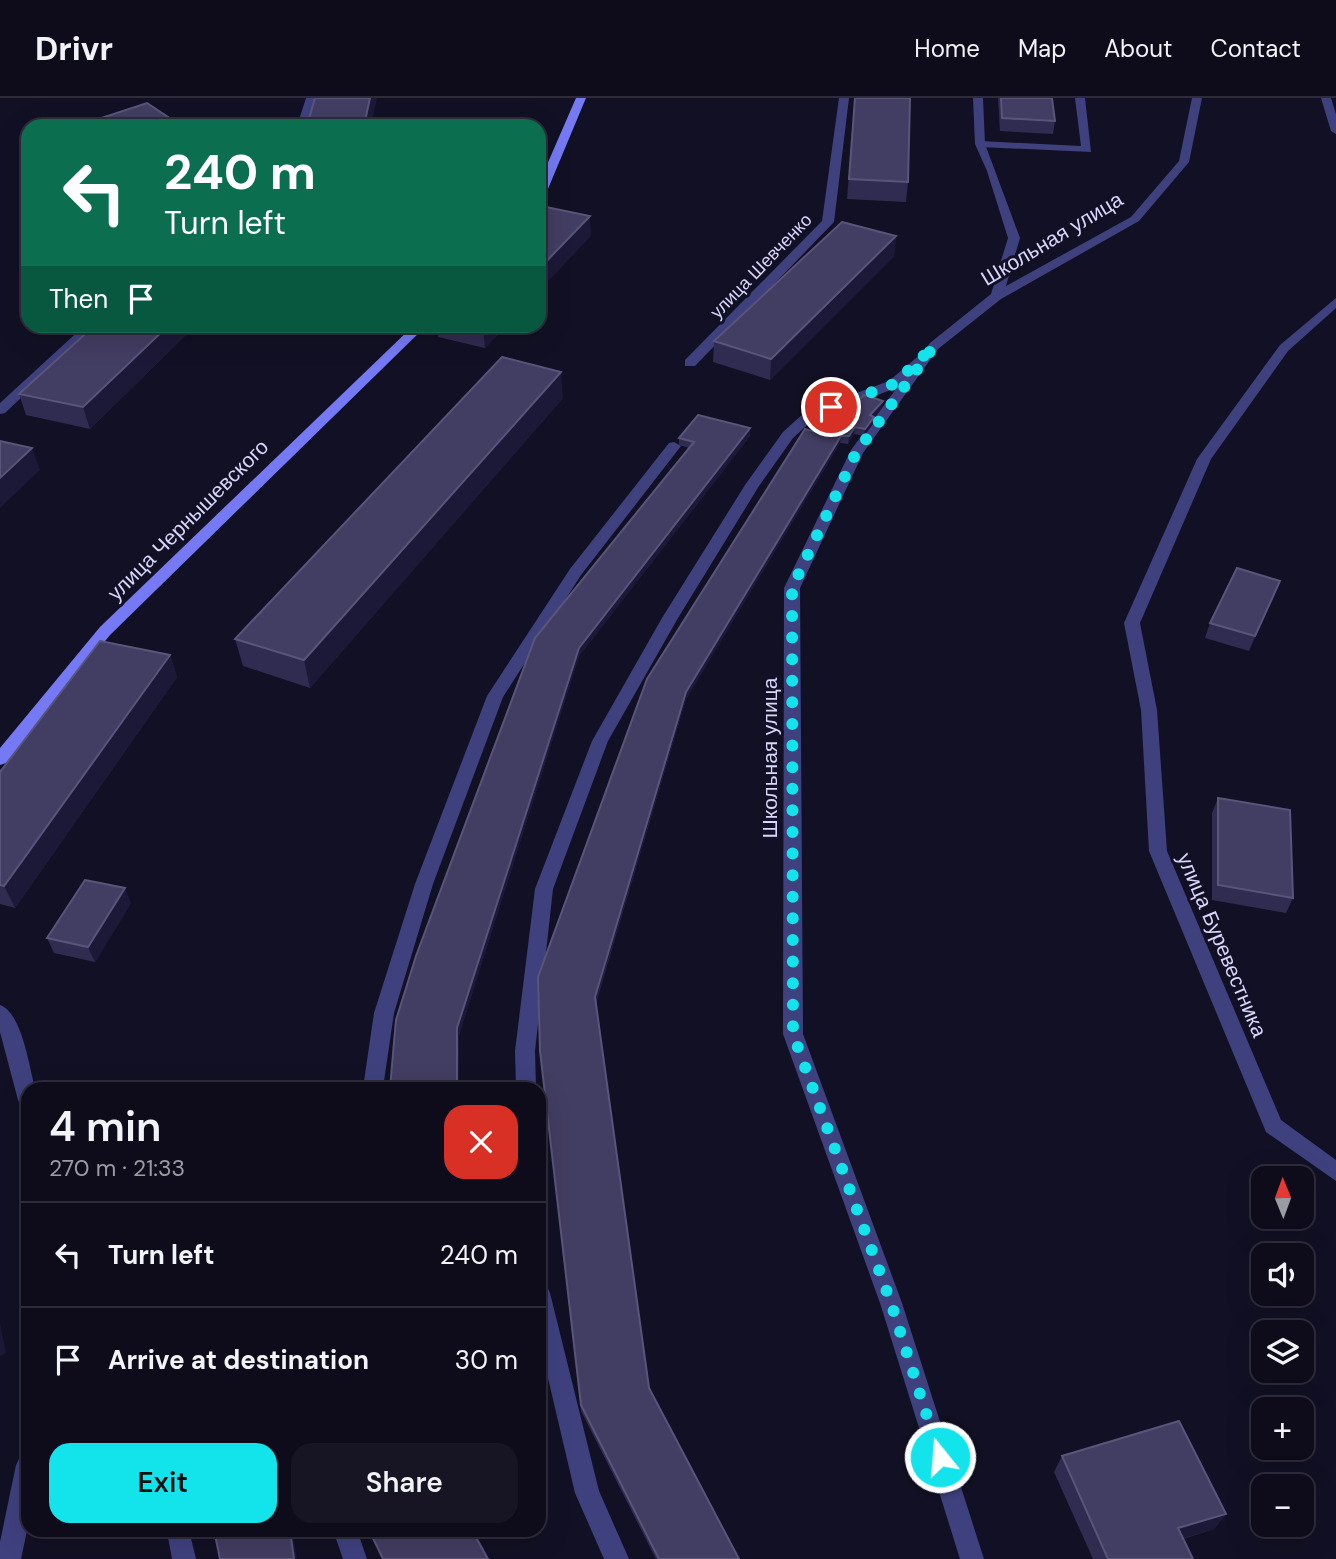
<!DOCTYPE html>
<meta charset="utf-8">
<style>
body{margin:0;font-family:"DM Sans",sans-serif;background:#171524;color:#f1f3f6;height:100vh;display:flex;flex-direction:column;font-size:26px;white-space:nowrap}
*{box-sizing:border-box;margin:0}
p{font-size:23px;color:#9b9ba3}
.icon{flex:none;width:38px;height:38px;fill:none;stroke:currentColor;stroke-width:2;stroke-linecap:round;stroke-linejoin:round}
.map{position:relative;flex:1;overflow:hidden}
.panel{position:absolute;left:21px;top:984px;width:525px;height:455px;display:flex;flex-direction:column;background:#0e0c1b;border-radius:21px;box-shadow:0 7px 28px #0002,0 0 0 2px #2e2c3a}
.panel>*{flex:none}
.top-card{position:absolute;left:21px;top:21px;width:525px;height:214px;border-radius:21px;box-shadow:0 7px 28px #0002,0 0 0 2px #2e2c3a;background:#0b6e4f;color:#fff;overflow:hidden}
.needle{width:46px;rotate:359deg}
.controls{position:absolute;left:1251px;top:1068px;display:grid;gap:14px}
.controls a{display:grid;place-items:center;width:63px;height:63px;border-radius:14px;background:#0e0c1b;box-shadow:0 7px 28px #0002,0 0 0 2px #2e2c3a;font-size:35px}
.pin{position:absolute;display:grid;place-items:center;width:60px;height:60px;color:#fff;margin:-30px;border:4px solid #fff;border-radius:50%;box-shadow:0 2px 7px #0007}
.me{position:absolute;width:77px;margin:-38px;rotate:343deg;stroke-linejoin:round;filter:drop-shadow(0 0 5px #0008)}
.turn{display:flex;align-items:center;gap:24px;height:147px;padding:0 28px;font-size:32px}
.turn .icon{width:91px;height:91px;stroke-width:2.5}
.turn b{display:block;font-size:49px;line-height:60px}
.then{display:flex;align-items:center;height:66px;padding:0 28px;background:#0003;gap:14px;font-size:26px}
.round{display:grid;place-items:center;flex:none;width:74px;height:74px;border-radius:21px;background:#171524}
.overview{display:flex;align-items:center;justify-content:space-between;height:119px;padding:0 28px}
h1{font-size:42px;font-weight:600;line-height:52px}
.button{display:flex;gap:14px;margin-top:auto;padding:14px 28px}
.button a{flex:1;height:80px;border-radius:21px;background:#13e4eb;color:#111;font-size:28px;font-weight:600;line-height:80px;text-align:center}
.button a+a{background:#171524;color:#f1f3f6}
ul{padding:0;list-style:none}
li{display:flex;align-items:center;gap:21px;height:105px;padding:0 28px;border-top:2px solid #2e2c3a}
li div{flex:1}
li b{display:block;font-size:26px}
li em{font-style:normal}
header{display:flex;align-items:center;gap:42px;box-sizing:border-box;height:98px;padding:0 35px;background:#0e0c1b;border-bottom:2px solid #2e2c3a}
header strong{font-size:33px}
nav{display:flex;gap:38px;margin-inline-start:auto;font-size:24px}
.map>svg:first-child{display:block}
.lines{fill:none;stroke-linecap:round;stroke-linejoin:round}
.lane{fill:#3f417f;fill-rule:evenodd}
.street{fill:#3f417f;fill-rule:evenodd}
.secondary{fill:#757af4;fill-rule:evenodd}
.wall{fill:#302b50}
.shaded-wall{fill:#1c1837}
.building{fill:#423d62;stroke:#59557a;stroke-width:2}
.route{stroke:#13e4eb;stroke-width:12;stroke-dasharray:0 21.6}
.labels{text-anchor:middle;stroke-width:6;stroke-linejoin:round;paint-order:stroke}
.far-street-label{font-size:18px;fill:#d8d6fc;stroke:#121024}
.street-label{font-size:21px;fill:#d8d6fc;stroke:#121024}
</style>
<header>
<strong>Drivr</strong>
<nav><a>Home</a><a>Map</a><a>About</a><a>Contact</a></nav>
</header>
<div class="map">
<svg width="1336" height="1461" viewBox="0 0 1336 1461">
<rect width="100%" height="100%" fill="#121024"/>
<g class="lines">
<path class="lane" d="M1075,0h10l6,54 -111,-5 -5,-3 5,-3 101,5z
M929,249l6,4 -2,3 -34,33 -84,31 -22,20 -34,48 -81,132 -70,123 -55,148 -18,162 1,37h-20l-1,-37 20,-162 57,-148 70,-123 83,-133 38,-53 22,-20 84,-31z
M674,344l7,4 -100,129 -78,122 -70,187 -39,129 -11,75h-20l11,-75 41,-129 72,-188 83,-127 99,-126z
M0,907c22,8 29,61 35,83h-7v21l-7,-3 -3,-6 -18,-68z
M539,1185l8,3 3,7 49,198 30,68h-25l-29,-66 -36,-153z
M28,1355v73l-7,33h-21v-17l16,-77 4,-8z
M171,1432h18l7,29h-24l-4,-22z
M333,1432h24l10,29h-24z"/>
<path class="street" d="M306,0h10l-9,28h-10z
M839,0h10l-15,124 -139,144h-10v-6l137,-139z
M973,0h10l2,46 35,94 -14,48 125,-69 48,-56 13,-63h10l-13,64 -50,59 -138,78 -63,50 -75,104 -63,135 3,446 99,269 82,256h-24l-80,-256 -97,-269 1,-446 67,-138 79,-107 61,-49 17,-56 -21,-67 -12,-27z
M1321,0h10l5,16v20l-5,-3z
M1336,200v10l-48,43 -77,108 -71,164 17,87 10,141 114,269 55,40v21l-70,-49 -117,-281 -8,-141 -17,-87 73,-164 83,-114z
M84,228h13l-92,87 -5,1v-11z"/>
<path class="secondary" d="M576,0h10l-41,98 -6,3v-16z
M413,228h13l-316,309 -104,128 -6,2v-17l100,-121z"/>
</g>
<path class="wall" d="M855,0l53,84 -2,20 -59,-3z
M998,0h54l3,23 -2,13 -53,-3z
M896,138l-2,20 -124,124 -57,-18 1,-21z
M94,228h101l-105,103 -64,-14 -7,-21z
M437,228h69l-21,22 -47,-11z
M563,300l-253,290 -67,-22 -8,-27z
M882,310l-8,9 -1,7 -9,12 -10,-2 -6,10 -8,-1 -154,256 -90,304 53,385 90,171h-83l-75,-148 -41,-360 -2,-74 274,-546 17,-13 21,-9z
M750,330v8l-171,220 -120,379 -1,53h-68l26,-132 273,-508 -10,-3v-7z
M1274,498l-25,55 -44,-13 5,-15z
M170,557l7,22 -162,231 -15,-4v-132z
M1218,700l75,100 -7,15 -74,-13v-87z
M131,805l-36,59 -41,-9 -7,-15z
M1062,1358l164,58 -12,15 -31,10 10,20h-100l-39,-87z"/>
<path class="shaded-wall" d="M370,0h7l-6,28h-7z
M174,23l1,5h-16z
M590,118l1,20 -52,55v-22z
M896,138l-2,20 -124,124 1,-21z
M168,228h27l-105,103 -7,-22z
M485,228h21l-21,22 -2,-21z
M561,274l2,26 -253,290 -6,-28z
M883,303l-1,7 -8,9 -1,7 -9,12 1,-7 5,-14z
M855,329l-1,7 -6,10 1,-8z
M750,330v8l-171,220 -120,379 -1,53h-1v-60l122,-380z
M841,338l-1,7 -154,256 -91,305v-7l91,-305z
M32,350l8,22 -40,38v-30z
M1280,483l-6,15 -25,55 6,-15z
M170,557l7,22 -162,231 -11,-22z
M125,790l6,15 -36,59 -7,-15z
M0,1225l6,30 -6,3z
M1226,1416l-12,15 -47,14 11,-15z
M290,1432h2l5,29h-3z"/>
<path class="building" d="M315,0h55l-6,28h-57z
M855,0h55l-2,84 -59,-3z
M1001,0h51l3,23 -53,-3z
M147,5l27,18 -15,5h-82z
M546,109l44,9 -51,53v-55z
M842,124l54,14 -125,123 -57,-18z
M94,228h74l-85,81 -64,-13z
M502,259l59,15 -257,288 -69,-21z
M864,297l19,6 -13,14 4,2 -9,12 -10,-2 -6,9h-8l-155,256 -91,305 54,391 90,171h-80l-78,-154 -41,-354 -2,-74 109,-298 158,-250 7,2 9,-13h8l12,-11 9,2z
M698,317l52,13 -171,220 -122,380v60h-67l6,-68 20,-64 119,-318 159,-196 -15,-4z
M0,343l32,7 -32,30z
M1237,470l43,13 -25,55 -45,-13z
M100,543l70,14 -166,231 -4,-1v-113z
M1218,700l72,12 3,88 -75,-13z
M85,782l40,8 -37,59 -41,-9z
M1179,1323l47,93 -48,14 15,31h-85l-46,-103z
M214,1432h76l4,29h-74z
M369,1432h103l16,29h-105z"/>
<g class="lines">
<path class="route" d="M831,309l63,-23 40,-38 -78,107 -64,135 1,446 98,269 49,154"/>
</g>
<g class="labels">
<g class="far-street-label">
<text transform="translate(761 168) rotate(-46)" y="6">улица Шевченко</text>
</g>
<g class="street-label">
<text transform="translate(1052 141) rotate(-31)" y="7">Школьная улица</text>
<text transform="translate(188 422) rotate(-45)" y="7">улица Чернышевского</text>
<text transform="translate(770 660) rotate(-90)" y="7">Школьная улица</text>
<text transform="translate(1222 847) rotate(67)" y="7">улица Буревестника</text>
</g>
</g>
</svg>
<div class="controls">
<a><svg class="needle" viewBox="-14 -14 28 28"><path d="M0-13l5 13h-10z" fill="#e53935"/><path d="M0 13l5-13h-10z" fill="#9b9ba3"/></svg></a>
<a><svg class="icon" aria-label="sound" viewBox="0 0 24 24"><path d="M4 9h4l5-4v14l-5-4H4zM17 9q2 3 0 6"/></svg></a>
<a><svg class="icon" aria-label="layers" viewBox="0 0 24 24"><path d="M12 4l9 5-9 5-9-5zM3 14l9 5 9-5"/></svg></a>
<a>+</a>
<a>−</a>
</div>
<div class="pin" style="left:831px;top:309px;background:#d93025"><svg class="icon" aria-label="arrive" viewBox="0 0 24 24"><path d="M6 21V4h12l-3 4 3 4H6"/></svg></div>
<svg class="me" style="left:940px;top:1359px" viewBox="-20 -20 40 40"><circle r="17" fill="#13e4eb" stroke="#fff" stroke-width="3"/><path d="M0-11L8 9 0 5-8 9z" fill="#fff"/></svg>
<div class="top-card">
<div class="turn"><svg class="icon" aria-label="left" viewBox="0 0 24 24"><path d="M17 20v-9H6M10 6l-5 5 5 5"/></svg><div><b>240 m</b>Turn left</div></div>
<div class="then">Then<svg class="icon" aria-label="arrive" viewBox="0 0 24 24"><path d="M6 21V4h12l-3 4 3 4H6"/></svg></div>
</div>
<section class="panel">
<div class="overview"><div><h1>4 min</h1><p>270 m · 21:33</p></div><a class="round" style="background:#d93025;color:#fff"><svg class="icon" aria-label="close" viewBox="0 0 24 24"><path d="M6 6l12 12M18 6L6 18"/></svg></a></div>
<ul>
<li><svg class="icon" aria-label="left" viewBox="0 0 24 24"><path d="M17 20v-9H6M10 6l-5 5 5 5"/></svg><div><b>Turn left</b></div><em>240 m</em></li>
<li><svg class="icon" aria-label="arrive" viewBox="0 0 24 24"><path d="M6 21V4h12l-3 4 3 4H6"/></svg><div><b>Arrive at destination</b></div><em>30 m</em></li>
</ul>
<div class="button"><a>Exit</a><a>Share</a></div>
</section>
</div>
